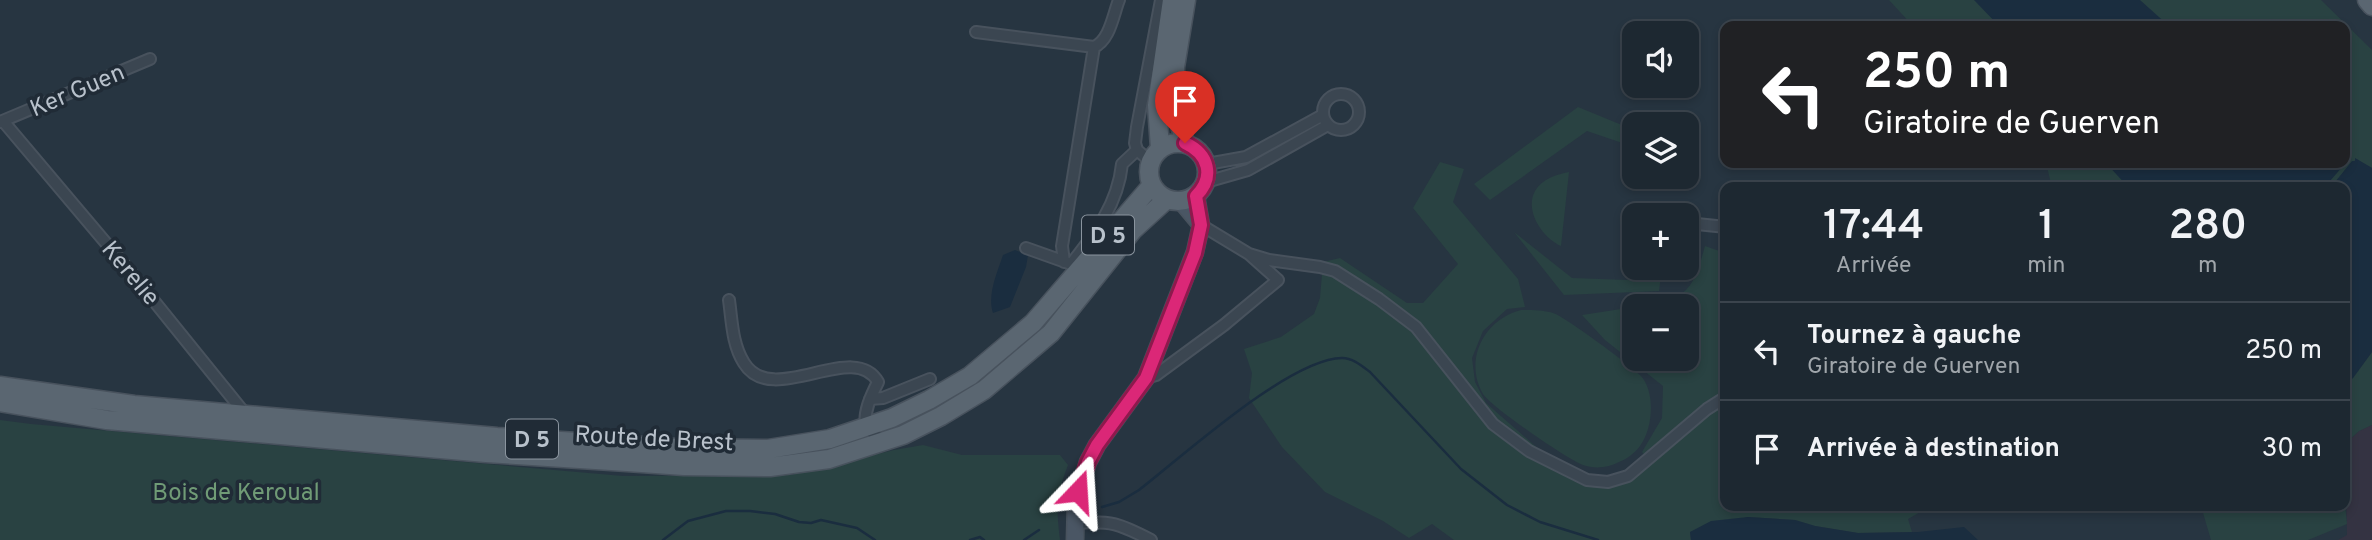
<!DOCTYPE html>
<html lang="fr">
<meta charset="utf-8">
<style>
body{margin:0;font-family:Overpass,sans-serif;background:#2a343d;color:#f1f3f6;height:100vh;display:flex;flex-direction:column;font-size:26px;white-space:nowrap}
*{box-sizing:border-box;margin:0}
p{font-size:23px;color:#a0a6ab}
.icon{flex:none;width:38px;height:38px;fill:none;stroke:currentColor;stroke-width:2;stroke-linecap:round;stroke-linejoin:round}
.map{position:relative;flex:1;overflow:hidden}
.panel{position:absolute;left:1720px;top:182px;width:630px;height:329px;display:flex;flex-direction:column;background:#1d2831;border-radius:14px;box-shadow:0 4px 10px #0003,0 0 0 2px #3b444d}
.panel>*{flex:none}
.guide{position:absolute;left:1720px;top:21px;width:630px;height:147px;border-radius:14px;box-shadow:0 4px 10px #0003,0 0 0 2px #3b444d;background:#202124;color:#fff;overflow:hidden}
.fabs{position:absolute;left:1622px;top:21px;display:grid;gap:14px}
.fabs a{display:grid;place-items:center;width:77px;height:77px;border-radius:14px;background:#1d2831;box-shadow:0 4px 10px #0003,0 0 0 2px #3b444d;font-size:35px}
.pin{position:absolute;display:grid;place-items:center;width:60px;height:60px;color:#fff;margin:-72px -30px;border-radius:50% 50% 50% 0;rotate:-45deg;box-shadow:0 0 7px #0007}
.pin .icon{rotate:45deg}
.me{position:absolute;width:77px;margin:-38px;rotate:20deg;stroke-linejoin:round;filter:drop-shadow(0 0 5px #0008)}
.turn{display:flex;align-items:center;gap:24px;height:147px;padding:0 28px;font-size:32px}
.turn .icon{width:91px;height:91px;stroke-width:2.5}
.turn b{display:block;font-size:49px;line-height:60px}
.eta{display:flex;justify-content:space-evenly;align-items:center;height:119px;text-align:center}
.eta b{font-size:42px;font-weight:600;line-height:49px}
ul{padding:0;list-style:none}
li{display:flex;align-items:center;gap:21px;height:98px;padding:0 28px;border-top:2px solid #3b444d}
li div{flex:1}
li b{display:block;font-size:26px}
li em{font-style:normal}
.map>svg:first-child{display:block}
.medical{fill:#343342}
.green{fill:#294242}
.water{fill:#1a2d3f}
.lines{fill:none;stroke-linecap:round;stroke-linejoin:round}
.stream{stroke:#1a2d3f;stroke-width:2.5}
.street-casing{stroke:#48525d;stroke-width:14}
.secondary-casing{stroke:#48525d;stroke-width:19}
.primary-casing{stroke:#48525d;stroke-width:21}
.street{stroke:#3b4651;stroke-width:10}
.secondary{stroke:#4a5664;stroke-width:16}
.primary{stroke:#5a6671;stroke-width:18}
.route-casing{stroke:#8e194d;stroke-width:18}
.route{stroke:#db2777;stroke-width:12}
.labels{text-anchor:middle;stroke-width:7;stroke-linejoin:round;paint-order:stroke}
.shield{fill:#202b36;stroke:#8a949e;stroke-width:2}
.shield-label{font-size:23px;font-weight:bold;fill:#b8c1cb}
.street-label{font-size:24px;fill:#b8c1cb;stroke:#202b36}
.park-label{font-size:24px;fill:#709b76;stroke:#202b36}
</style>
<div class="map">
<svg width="2372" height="540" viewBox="0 0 2372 540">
<rect width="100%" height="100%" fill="#273541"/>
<path class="medical" d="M2372,425v115h-34l9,-5 -2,-91 14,-13z"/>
<path class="green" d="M1889,0h432l51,50v118l-16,-9 -25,28h-279l-6,-24h299v-137h-432z
M1578,107l56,23v17l-47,-16 -97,69 -16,-16z
M1440,162l24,7 -11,33 65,77 7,28 -18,2 -24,22 -11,27 3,24 11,21 73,64 49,15 41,-23 -7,-7 20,-34 1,-32 -58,-46 -23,-25 52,-8v52h53v-53h-50c49,-7 55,-12 68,-60l20,7 1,253h205l-23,13 4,13 -54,1 -43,-7 -20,-6 -47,-3 -58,15 1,8h-237l-22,-16 -23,14 -26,-17 -58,-29 -43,-45 -33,-49 3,-25 -8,-24 37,-12 33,-23 6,-16 3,-36 17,-4 67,45h16l35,-39 -45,-56z
M1569,172l-8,74c-18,-8 -37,-35 -26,-55 7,-12 22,-17 34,-19z
M1644,177h26l-1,10 -24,-4z
M1514,232l58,46 55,2 12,-12h23l-3,23 -95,4z
M1521,310c10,0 22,0 32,3 11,3 77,52 87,62 16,16 13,54 0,71 -5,7 -13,13 -21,16 -10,6 -25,7 -36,3 -15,-5 -93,-59 -100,-71 -20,-35 2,-75 38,-84z
M2372,352v73l-13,6 -14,13v-60l8,-6z
M0,420l31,4 592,52 168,-1 103,-25 29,-5 39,10h98l8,10c-12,32 -12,41 -8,75h-1060z
M2345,504l2,20 -39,16h-97l-10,-34z"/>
<path class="water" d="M1974,0h166l29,26h-170z
M2345,150l6,5 -1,3 -20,23 -3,1 -2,5h-197l-22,-24h239z
M2355,158l17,10v184l-19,26 -8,6v-197h-14l21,-26h3z
M1015,250l13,5 -2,12 -16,40 -17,6c-6,-18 4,-40 10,-58z
M1748,517l47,3 20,6 43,7 60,-1 46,-5 14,13h-287l-1,-8 21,-11z"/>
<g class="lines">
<path class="stream" d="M1102,507l17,-5 20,-12c44,-34 150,-131 203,-132 11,0 20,8 28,14l91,97 46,36 33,17 58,18
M663,540l25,-19 38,-10h24l25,3 24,8 12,1 10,-3 36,8 18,12
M970,540l10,-3 4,3
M1024,540l15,-10"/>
<g class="street-casing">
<path id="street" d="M976,32l118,15
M1323 112a18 18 0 1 1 36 0a18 18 0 1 1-36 0Z
M3,121l130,154 113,140
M0,122l150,-63
M1137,150l-2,-7 2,-16 24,-127
M1137,150l14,12
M1207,164l39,-7 77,-42
M1206,182l42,-12 80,-45
M1687,223l39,4
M1026,248l45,16c24,-30 47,-60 51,-100l15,-14
M1249,254l20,6 51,7 15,4 44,28 37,28 77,97 36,27 58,29 21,2 20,-6 79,-67 19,-12
M1064,262l-2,-16 32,-199c16,-7 19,-32 25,-47
M729,300c3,21 3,44 15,63 28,46 110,-24 134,19 -7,14 -15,30 -12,46l19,14
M1146,378l10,-3 68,-50 54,-45 -29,-26 -48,-29
M870,399l13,-1 47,-19
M1075,523c36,-3 45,1 76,17"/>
</g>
<g class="secondary-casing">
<path id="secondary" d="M1181,201l20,24
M1075,540l1,-37 12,-41 9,-17 49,-67 49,-126 6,-27 -5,-29"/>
</g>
<g class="primary-casing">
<path id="primary" d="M2367,0l5,6
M1149 172a29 29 0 1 1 58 0a29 29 0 1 1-58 0Z
M1185,143l-10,-35v-41l11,-67
M1160,148l-3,-43 15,-105
M0,386l134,19 363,32 179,11 92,1 62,-10 62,-21 37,-18 41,-24 63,-53 119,-138
M0,402l107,18 379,33 141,9 57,4 86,1 59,-8 74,-24 38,-19 43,-26 67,-57 82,-103 34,-31"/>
</g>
<use href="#street" class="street"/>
<use href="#secondary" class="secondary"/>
<use href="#primary" class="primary"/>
</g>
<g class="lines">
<g class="route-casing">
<path id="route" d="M1078,491l10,-29 9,-17 49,-67 49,-125 6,-28 -5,-29c19,-19 13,-42 -11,-53"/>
</g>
<use href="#route" class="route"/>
</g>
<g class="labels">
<g class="shield">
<rect x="1082" y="215.5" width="52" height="39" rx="5"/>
<rect x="506" y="419.5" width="52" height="39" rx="5"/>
</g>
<g class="shield-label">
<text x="1108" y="243">D 5</text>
<text x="532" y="447">D 5</text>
</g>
<g class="street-label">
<text transform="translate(77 90) rotate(-23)" y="8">Ker Guen</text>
<text transform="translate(131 273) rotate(50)" y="8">Kerelie</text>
<text transform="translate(654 438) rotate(3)" y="8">Route de Brest</text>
</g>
<g class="park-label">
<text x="236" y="500">Bois de Keroual</text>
</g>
</g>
</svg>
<div class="fabs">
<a><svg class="icon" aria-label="sound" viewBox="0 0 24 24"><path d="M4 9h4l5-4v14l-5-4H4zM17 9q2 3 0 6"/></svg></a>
<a><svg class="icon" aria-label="layers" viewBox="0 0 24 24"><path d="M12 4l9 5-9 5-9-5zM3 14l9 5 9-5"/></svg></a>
<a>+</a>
<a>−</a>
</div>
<div class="pin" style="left:1185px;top:143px;background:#d93025"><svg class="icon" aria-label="arrive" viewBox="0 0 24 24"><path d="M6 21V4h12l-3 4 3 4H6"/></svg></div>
<svg class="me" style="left:1078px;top:491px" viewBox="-20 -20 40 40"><path d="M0-17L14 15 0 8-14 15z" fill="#db2777" stroke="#fff" stroke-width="4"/></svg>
<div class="guide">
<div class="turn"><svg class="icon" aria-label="left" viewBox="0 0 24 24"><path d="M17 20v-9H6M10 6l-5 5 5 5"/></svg><div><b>250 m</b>Giratoire de Guerven</div></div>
</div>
<section class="panel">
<div class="eta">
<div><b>17:44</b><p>Arrivée</p></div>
<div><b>1</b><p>min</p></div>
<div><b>280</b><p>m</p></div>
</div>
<ul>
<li><svg class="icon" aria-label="left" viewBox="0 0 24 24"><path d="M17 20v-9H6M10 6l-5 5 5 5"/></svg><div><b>Tournez à gauche</b><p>Giratoire de Guerven</p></div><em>250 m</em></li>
<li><svg class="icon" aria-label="arrive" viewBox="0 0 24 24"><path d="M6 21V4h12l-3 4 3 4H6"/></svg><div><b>Arrivée à destination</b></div><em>30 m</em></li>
</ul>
</section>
</div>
